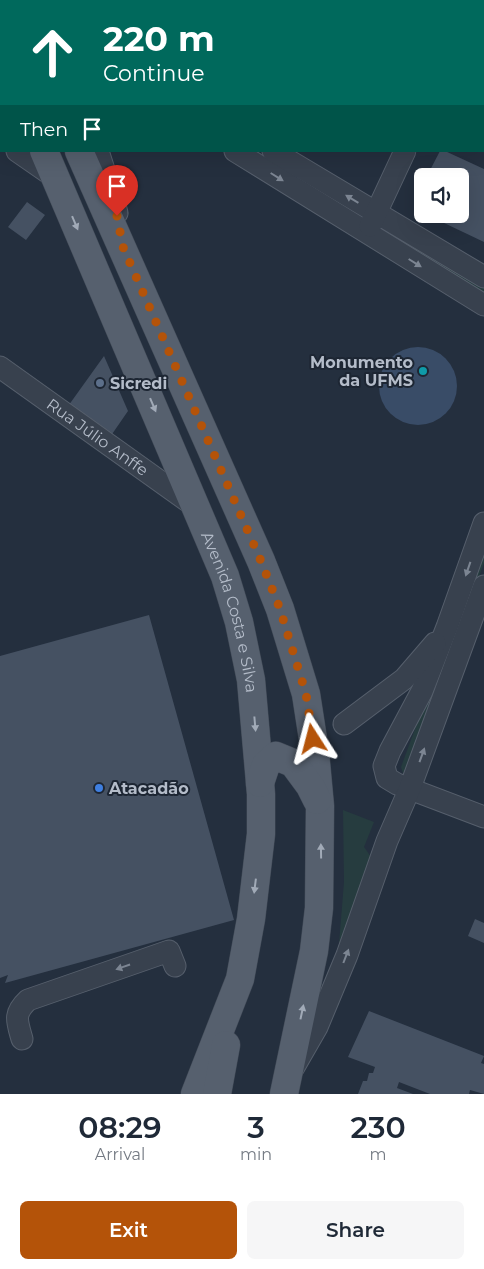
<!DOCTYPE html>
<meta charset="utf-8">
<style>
body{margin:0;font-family:Montserrat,sans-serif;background:#f6f6f7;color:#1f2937;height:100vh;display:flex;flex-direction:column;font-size:19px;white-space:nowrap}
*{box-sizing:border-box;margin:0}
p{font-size:16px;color:#747a83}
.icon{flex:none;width:28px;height:28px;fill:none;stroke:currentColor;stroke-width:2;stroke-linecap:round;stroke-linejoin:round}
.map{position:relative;height:1094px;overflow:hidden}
.details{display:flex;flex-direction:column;background:#fff;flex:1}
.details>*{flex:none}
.banner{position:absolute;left:0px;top:0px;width:485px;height:152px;box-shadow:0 5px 20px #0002;background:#00695c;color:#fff;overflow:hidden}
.tools{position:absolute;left:414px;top:168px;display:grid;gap:10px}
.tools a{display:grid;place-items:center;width:55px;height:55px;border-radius:8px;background:#fff;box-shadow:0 5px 20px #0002;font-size:25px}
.pin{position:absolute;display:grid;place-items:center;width:42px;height:42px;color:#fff;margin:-51px -21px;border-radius:50% 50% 50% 0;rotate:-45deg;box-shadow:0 0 5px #0007}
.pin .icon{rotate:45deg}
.me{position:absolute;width:55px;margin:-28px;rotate:351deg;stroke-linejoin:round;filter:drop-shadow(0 0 4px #0008)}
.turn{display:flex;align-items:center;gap:18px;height:105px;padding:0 20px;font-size:22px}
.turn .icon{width:65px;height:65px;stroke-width:2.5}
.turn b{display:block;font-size:35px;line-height:42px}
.then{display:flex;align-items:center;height:48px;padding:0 20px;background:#0003;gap:10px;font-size:19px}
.eta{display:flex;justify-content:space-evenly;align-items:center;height:85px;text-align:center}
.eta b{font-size:30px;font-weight:600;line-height:35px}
.cta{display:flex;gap:10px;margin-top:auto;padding:10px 20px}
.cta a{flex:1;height:58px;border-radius:8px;background:#b45309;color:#fff;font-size:20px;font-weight:600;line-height:58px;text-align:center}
.cta a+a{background:#f6f6f7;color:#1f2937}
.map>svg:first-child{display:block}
.green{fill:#263c3f}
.water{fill:#394c67}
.building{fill:#455162}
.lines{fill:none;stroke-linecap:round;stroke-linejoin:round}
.minor-casing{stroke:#565f6c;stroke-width:23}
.major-casing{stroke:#414a57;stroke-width:29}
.minor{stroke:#38414e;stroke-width:21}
.major{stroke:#56606e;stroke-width:28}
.oneway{fill:#7c8592}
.oneway2{fill:#a1aab7}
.route{stroke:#b45309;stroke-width:9;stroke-dasharray:0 16.2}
.culture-dot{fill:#0f9aa8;stroke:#1d2633;stroke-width:2}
.service-dot{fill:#5c6f8a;stroke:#1d2633;stroke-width:2}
.shop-dot{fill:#3f7fe0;stroke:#1d2633;stroke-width:2}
.labels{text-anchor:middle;stroke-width:4;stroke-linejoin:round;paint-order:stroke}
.poi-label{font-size:16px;font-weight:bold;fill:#b4bcc9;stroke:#1d2633;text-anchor:start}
.street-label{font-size:16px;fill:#b4bcc9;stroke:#1d2633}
</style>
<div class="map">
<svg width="484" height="1094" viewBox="0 0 484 1094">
<rect width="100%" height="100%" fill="#242f3e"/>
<path class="green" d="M387,230l97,56v7l-98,-59z
M484,542v21l-78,211 -3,-1 -2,-6z
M343,810l31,12 -10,25 10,14 -36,95 6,-74z"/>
<path class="water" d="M379 386a39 39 0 1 1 78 0a39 39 0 1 1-78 0Z"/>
<path class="building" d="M440,151h5l39,18v73l-42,-20 -4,-8h22v-38h-33z
M27,202l18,13 -19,25 -18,-13z
M104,356l24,55 -20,29 -42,-31z
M149,615l85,305 -229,63 3,-8 -8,3v-322z
M475,919l9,4v20l-16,-7z
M369,1011l115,45 -3,7 3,1v30l-14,-4 -1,4h-39l-31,-12 -2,6 16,6h-55l5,-13h4l2,-8h4l2,-6 -27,-10z"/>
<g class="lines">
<g class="minor-casing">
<g id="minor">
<path d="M47,0l1,1"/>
<path d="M476,1l1,-1"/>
<path d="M0,139l1,1"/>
<path d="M17,151l39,27"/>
<path d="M98,151l16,50 3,12"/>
<path d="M235,151l249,154"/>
<path d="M273,151l211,126"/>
<path d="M370,226l35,-75"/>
<path id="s1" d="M0,367l196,140"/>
<path d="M484,523l-37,104 -25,64 -32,60 -6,15 3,12 10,6 87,33"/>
<path d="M344,724l60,-45 31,-36"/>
<path d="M22,1039c-5,-18 -9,-25 6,-39l141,-49 6,15"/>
<path d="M294,1067l23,-40 30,-72 40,-114 23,-53 74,-202"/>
</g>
</g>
<g class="major-casing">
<g id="major">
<path d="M12,0l1,1"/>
<path d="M0,47l1,3"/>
<path id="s2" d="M44,151l181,425 14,46 12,58 10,114v40l-10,85 -11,60 -45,115"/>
<path d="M79,151l182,410 19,48 26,85 9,58 5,54 -1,102 -5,43 -30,143"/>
<path d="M260,783l6,-18 10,-9 17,7 17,23 7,14"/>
<path d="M217,1094l9,-49"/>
</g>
</g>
<use href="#minor" class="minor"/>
<use href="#major" class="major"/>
</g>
<defs><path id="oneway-solid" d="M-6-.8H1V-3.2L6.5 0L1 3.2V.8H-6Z" transform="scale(1.25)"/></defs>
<g class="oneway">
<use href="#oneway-solid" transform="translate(277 177) rotate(32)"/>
<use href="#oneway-solid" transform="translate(352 199) rotate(-149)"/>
<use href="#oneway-solid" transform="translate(415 263) rotate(32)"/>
<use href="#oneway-solid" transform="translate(468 569) rotate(109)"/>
<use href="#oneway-solid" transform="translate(422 755) rotate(-70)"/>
<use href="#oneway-solid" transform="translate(346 956) rotate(-69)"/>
<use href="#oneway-solid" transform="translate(123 967) rotate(161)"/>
</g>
<g class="oneway2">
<use href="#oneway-solid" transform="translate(75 223) rotate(67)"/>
<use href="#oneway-solid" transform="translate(153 405) rotate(67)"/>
<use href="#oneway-solid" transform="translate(255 724) rotate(85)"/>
<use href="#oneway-solid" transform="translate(321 851) rotate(-91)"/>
<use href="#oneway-solid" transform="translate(255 886) rotate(97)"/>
<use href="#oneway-solid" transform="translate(302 1012) rotate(-78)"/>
</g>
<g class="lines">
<path class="route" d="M117,216l6,31 138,314 19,48 26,85 7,45"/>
</g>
<circle class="culture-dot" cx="423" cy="371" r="5"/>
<circle class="service-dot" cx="100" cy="383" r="5"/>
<circle class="shop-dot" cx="99" cy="788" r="5"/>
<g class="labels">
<g class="poi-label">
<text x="413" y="368" text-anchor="end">Monumento<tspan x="413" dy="18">da UFMS</tspan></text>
<text x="110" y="389">Sicredi</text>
<text x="109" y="794">Atacadão</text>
</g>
<g class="street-label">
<text dy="6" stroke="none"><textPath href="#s1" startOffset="120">Rua Júlio Anffe</textPath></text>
<text dy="6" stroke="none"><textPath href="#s2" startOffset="498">Avenida Costa e Silva</textPath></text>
</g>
</g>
</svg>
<div class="tools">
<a><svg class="icon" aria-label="sound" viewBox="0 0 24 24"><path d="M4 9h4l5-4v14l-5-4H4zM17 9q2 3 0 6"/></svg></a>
</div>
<div class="pin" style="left:117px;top:216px;background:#d93025"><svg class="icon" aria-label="arrive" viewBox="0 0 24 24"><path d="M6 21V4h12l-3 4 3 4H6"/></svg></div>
<svg class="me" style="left:313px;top:739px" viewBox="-20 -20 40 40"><path d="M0-17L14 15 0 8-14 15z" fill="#b45309" stroke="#fff" stroke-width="4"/></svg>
<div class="banner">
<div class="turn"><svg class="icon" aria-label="ahead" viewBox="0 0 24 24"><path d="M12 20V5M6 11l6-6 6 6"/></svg><div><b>220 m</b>Continue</div></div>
<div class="then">Then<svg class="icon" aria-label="arrive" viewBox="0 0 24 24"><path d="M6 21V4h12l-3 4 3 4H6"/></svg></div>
</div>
</div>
<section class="details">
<div class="eta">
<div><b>08:29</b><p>Arrival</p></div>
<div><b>3</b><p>min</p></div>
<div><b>230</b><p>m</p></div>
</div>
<div class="cta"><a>Exit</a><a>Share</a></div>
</section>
